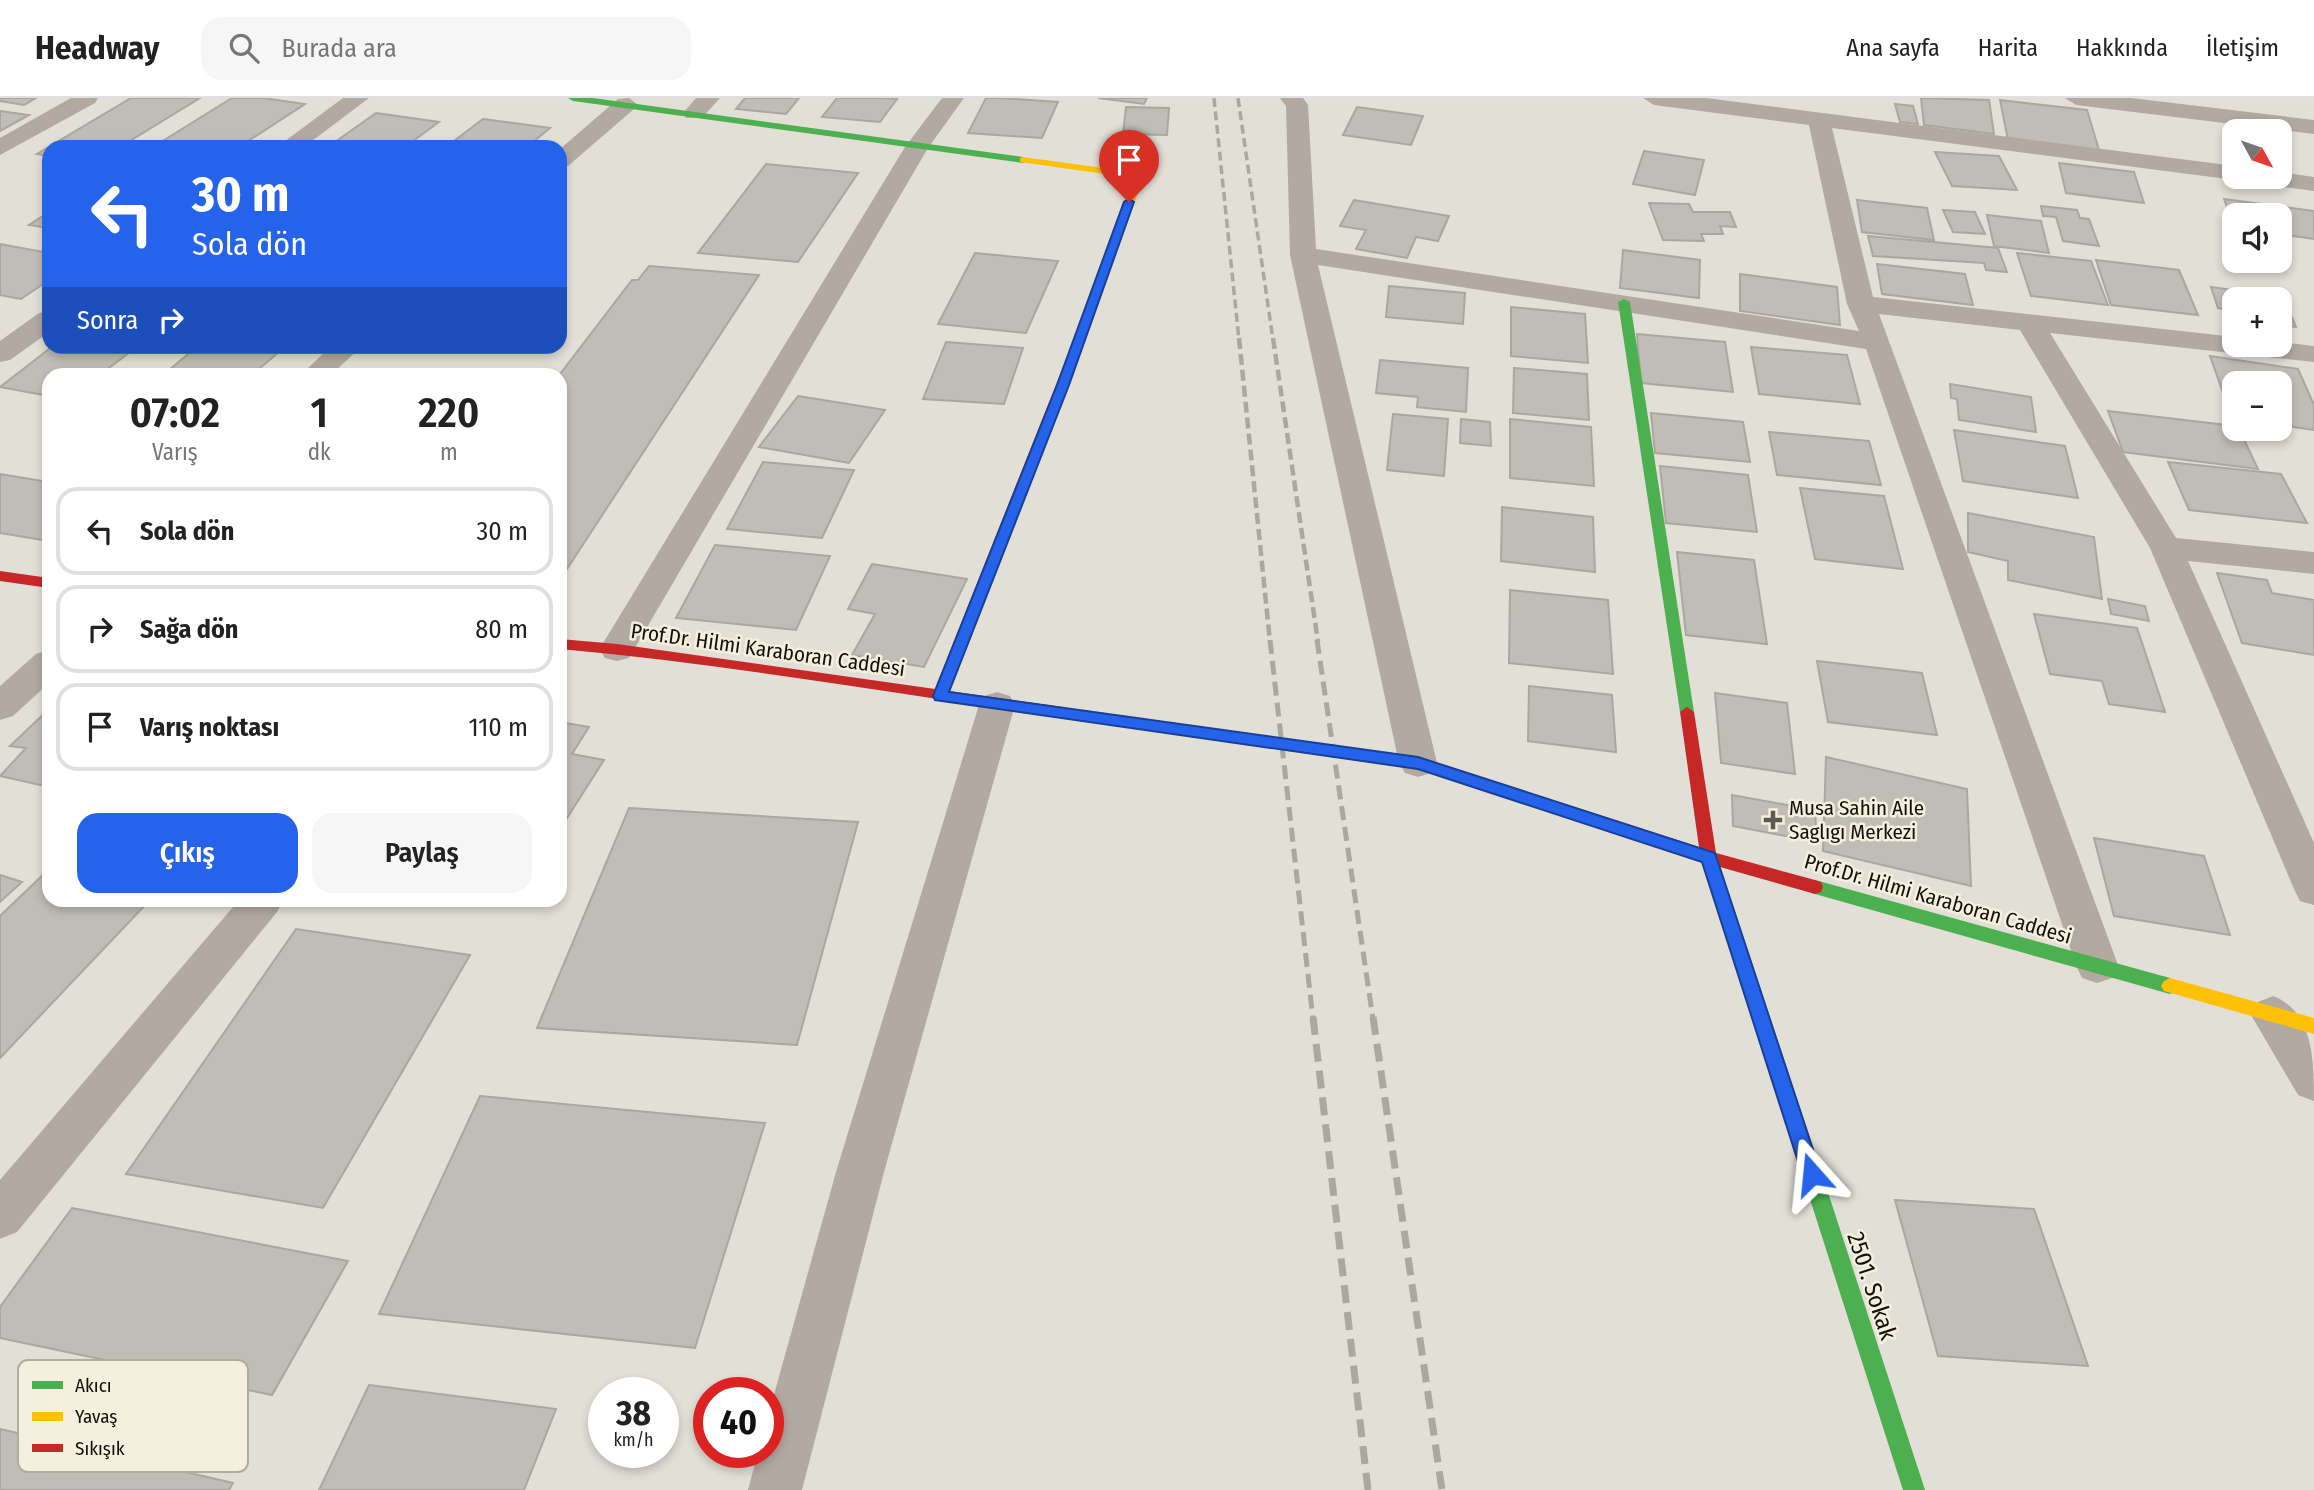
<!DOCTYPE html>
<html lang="tr">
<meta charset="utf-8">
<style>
body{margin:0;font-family:"Fira Sans Condensed",sans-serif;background:#f6f6f6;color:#222;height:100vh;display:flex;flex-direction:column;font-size:26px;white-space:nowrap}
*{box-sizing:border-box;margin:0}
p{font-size:23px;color:#767676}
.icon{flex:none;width:38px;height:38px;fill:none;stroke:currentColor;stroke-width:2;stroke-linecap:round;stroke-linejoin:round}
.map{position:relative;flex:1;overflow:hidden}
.sheet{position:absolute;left:42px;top:270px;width:525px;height:539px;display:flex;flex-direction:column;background:#fff;border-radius:21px;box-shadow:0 4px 10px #0003}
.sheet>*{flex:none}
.banner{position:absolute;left:42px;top:42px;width:525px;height:214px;border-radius:21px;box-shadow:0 4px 10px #0003;background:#2563eb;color:#fff;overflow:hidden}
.needle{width:46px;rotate:130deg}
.controls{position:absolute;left:2222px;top:21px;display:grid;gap:14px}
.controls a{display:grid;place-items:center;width:70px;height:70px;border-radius:14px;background:#fff;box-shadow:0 4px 10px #0003;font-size:35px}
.speed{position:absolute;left:588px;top:1279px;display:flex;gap:14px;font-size:35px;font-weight:700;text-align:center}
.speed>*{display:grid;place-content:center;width:91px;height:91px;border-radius:50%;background:#fff;box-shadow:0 4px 10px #0003;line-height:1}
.speed small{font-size:18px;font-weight:400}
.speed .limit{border:10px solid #d22;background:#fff;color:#111}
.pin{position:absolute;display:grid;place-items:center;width:60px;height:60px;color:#fff;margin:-72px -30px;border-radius:50% 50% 50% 0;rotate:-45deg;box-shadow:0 0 7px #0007}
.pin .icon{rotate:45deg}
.me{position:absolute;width:77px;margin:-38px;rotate:342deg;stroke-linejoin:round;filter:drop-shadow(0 0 5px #0008)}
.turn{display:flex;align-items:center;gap:24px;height:147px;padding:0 35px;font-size:32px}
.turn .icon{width:91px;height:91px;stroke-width:2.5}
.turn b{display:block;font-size:49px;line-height:60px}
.then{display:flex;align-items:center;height:66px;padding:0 35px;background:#0003;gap:14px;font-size:26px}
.eta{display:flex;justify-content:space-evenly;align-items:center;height:119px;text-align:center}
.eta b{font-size:42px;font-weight:600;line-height:49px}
.cta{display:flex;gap:14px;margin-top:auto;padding:14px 35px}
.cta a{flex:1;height:80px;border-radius:21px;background:#2563eb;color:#fff;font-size:28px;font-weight:600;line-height:80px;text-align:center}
.cta a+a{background:#f6f6f6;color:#222}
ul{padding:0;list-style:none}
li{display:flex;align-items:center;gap:21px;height:88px;margin:0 14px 10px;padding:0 21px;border:4px solid #e0e0e0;border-radius:21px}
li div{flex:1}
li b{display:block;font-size:26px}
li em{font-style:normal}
header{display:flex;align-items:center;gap:42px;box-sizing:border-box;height:98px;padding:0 35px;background:#fff;border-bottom:2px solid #e0e0e0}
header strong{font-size:33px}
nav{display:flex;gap:38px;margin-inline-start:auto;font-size:24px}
.search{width:490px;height:63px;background:#f6f6f6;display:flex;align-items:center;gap:18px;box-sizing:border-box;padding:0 24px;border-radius:21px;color:#767676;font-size:26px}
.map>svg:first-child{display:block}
.building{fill:#c0bdb6;stroke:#aaa7a0;stroke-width:2}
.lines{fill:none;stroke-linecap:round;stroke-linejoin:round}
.street{fill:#b2a9a0;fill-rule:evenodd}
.fast{fill:#4caf50;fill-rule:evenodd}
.slow{fill:#ffc107;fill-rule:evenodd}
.jam{fill:#c62828;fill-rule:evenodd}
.rail-far3{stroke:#aca79f;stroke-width:3.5;stroke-dasharray:9 4.5;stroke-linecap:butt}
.rail-far2{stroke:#aca79f;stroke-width:4.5;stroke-dasharray:11 5;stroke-linecap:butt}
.rail-far1{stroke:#aca79f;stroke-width:5;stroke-dasharray:14 7;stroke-linecap:butt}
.rail{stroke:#aca79f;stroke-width:7;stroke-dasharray:18 9;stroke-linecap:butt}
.route{fill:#2563eb;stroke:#184099;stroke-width:2}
.poi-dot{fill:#5b5952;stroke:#f5efdd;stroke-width:2.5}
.labels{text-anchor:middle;stroke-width:5;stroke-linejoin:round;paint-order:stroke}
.street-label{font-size:21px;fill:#13110b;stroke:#f5efdd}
.poi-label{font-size:21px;fill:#13110b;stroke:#f5efdd;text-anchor:start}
.near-street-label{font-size:24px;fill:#13110b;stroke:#f5efdd}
.key{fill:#f5efdd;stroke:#b1ac9e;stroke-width:2}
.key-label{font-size:19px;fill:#13110b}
</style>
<header>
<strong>Headway</strong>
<div class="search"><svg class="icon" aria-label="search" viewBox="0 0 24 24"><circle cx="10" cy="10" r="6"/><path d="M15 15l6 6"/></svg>Burada ara</div>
<nav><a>Ana sayfa</a><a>Harita</a><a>Hakkında</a><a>İletişim</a></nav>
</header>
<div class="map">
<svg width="2314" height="1392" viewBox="0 0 2314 1392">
<rect width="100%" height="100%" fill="#e2dfd6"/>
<path class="building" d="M0,0h36l-12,7 -24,-4z
M131,0h69l-80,49h-71v9l-12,-2z
M232,0h31l42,6 -66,43h-86z
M745,0h54l-13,16 -50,-5z
M837,0h46l14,1 -17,23 -58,-5z
M986,0h14l58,4 -16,36 -74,-5z
M1098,0h49l-3,6z
M1921,0l68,2 5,34 -70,-9z
M2000,2l87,10 12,40 -91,-10z
M1895,6l18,2 5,18 -18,-2z
M1126,9l43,1 -2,27 -44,-1z
M1357,9l66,9 -12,29 -68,-10z
M0,13l29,4 -29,16z
M376,15l63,9 -34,25h-77z
M483,21l67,9 -23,19h-81z
M1644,53l60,9 -9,35 -62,-11z
M1935,54l64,4 18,34 -65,-4z
M2059,65l75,9 10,31 -78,-10z
M766,66l92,9 -60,89 -100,-9z
M2224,101l90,12v28l-34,-5v-19h-45v13z
M1354,102l95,16 -11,25 -22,-4 -9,21 -51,-9 10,-19 -26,-4z
M1857,102l70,8 7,32 -72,-8z
M1649,105l40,1 4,8h37l6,15 -16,-1 3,8h-22l3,7 -41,-1z
M2041,108l36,4 3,8 9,1 10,27 -36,-5 -7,-24 -13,-1z
M1943,112l32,2 10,22 -32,-2z
M49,114v16l-20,-3z
M1987,117l54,6 8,32 -55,-7z
M1868,138l130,12 9,24 -21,-2 -2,-7 -111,-7z
M0,146l49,9v27l-28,19 -21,-4z
M1623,152l77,10 -1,38 -79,-10z
M975,155l83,8 -32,72 -88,-9z
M2017,155l74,8 17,44 -77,-9z
M2096,162l83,10 19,45 -87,-10z
M1877,166l88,10 8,31 -91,-11z
M649,168l110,9 -192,294 -7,-1v-194l72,-94h6z
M1740,176l97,13 3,38 -100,-14z
M1389,188l76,7 -2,31 -77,-7z
M2211,189l57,8 1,4h-34v12l-17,-3z
M2280,204l6,1 10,24 -16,-2z
M1511,209l74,7 3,49 -77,-7z
M1637,236l88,8 8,50 -92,-9z
M946,244l77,6 -19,56 -81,-5z
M53,248h85l-37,28h-52v22l-49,-9z
M198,248h40l41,6 -26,22h-89z
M1751,249l96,8 13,49 -101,-10z
M2210,258l88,13 16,36v25l-34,-5v-42h-45l-3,35z
M1380,262l88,8 -2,44 -49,-5 1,-10 -42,-4z
M1514,270l73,6 2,46 -76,-7z
M1950,286l81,13 5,35 -77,-12 -2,-21 -6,-1z
M798,298l87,14 -36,53 -90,-16z
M2108,313l127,15 4,3 19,40 -135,-17z
M1651,315l92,9 7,40 -95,-9z
M1393,316l55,5 -4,57 -57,-6z
M1461,321l29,3 1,24 -31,-3z
M1510,321l81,8 3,59 -84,-8z
M1954,332l111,16 13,52 -115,-17z
M1769,334l100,9 12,44 -104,-10z
M763,364l91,8 -32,68 -95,-9z
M2168,364l113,12 26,49 -118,-13z
M1660,368l88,9 9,57 -91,-9z
M0,376l49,8v59l-49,-8z
M1800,390l84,8 19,73 -88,-10z
M1502,409l91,10 2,55 -94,-11z
M1968,415l126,24 8,62 -94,-19v-19l-40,-9z
M715,447l115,11 -34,74 -120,-12z
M1677,454l77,8 13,84 -81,-9z
M872,466l95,15 -43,88 -72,-12 23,-41 -27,-5z
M2217,475l50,7 5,13 42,7v55l-72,-12z
M1510,492l98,10 5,74 -104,-11z
M2108,501l37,7 4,15 -38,-7z
M2034,516l103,14 28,84 -56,-8 -7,-23 -52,-7z
M1817,563l105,12 15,62 -109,-13z
M1529,588l83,9 4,57 -88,-11z
M1715,595l72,10 8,71 -74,-11z
M49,611v78l-49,-11 26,-28 -16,-2z
M560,624l29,5 -17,27 32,6 -44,69z
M1826,659l141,32 4,97 -148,-35z
M1732,697l83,15 2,32 -84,-16z
M629,710l229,14 -61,223 -260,-17z
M2094,740l110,18 26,79 -116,-19z
M49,771v31h101l-150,158v-142z
M0,777l22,7 -22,20z
M296,831l174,26 -147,253 -197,-34z
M480,998l285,27 -70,225 -316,-34z
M1895,1102l139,9 54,157 -150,-10z
M72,1110l276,53 -76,134 -272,-57v-31z
M369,1287l187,24 -32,81h-205z
M0,1331l233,54 -4,7h-229z"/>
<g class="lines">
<path class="street" d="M71,0h27l-3,5 -95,52v-17z
M343,0h26l-65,49h-27z
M629,0l8,6 -3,5 -66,57 -8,2v-19l58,-50z
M696,0h24l-18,20h-16l-3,-5z
M942,0h22l-36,50 -299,510 -12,3 -12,-3 -6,-9 6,-9 300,-493z
M1280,0h23l5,7 8,144 543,82 -12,-27 -38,-179 -155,-20 -11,-7h63l529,68v11l9,1 -9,2 -403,-52 41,169 362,40v8h45v-3l34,4v16l-264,-29 126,205 138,14v22l-126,-13 126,282v62l-14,-4 -6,-12 -144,-341 -130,-218 -141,-16 239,651 -6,13 -15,5 -15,-5 -6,-13 -210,-616 -548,-84 119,498 -6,10 -13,4 -13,-4 -6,-10 -109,-508 -4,-149z
M2065,0h66l183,22v14l-238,-29z
M2280,74l34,5v14l-54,-7 -9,-2 -3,-5h32z
M49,213v21l-39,28 -10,2v-21l39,-28z
M331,248h31l-30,28h-30z
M49,552v33l-36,33 -13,4v-34l36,-32z
M997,594l13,4 5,9 -131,467 -82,318h-54l10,-38h10v-36l68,-244 143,-467 5,-9z
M239,802h44l-6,12 -260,320 -17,7v-59z
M2273,898c41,16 41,66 41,105l-16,-6 -47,-80 7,-13z"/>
<path class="fast" d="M568,0h25l430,59 5,3 -5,3 -450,-62z
M1624,201l6,3 64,410 -7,5 -7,-5 -62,-410z
M1815,782l355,98 6,3 3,5 -3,5 -6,3 -355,-100 -6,-2 -2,-5 2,-5z
M1811,1064l7,3 3,6 104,319h-22l-102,-319 3,-6z"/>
<path class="slow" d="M1023,59l116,16 5,3 -63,173 -10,-2 62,-169 -113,-16v-4z
M1062,609l290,41 8,6 -8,6 -290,-43 -7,-5z
M2170,880l144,40v16l-150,-43 -3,-5 3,-5z"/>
<path class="jam" d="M1077,246l6,3 -134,344 113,16 7,5 -2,4 -5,1c-167,-23 -334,-53 -502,-68v-10l57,5 318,45 136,-342z
M0,473l49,7v10l-49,-7z
M1687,609l7,5 22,141 99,27 6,2 2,5 -2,5 -6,2 -95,-27 101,304 -3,6 -7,3 -7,-3 -3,-6 -99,-310 -284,-92 -66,-9 -8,-6 8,-6 66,9 281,90 -19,-135z"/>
<path class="rail-far3" d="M1214,0l25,242
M1238,0l35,242"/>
<path class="rail-far2" d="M1239,240l31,304
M1273,240l45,304"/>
<path class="rail-far1" d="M1270,542l43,379
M1317,542l56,379"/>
<path class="rail" d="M1313,919l55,473
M1373,919l69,473"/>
</g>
<path class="route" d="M1129,101l5,3 -65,183 -120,307 469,65 297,96 106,321 -2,6 -7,3 -7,-3 -3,-6 -100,-312 -284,-93 -483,-69 -2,-4 124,-311 67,-183z"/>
<path class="poi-dot" d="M1769.5 711.5h7v7h7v7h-7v7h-7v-7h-7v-7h7z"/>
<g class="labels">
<g class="street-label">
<text transform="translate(768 552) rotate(8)" y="7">Prof.Dr. Hilmi Karaboran Caddesi</text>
<text transform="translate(1938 801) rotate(16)" y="7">Prof.Dr. Hilmi Karaboran Caddesi</text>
</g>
<g class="poi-label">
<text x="1789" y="717">Musa Sahin Aile<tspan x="1789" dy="24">Saglıgı Merkezi</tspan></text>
</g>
<g class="near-street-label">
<text transform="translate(1872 1188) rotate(72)" y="8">2501. Sokak</text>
</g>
</g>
<rect x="18" y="1262" width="230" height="112" rx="10" class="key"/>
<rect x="32" y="1283" width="31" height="8" fill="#4caf50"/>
<rect x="32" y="1314" width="31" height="9" fill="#ffc107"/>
<rect x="32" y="1346" width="31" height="8" fill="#c62828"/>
<g class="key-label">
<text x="75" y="1294">Akıcı</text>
<text x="75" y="1325">Yavaş</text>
<text x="75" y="1357">Sıkışık</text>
</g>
</svg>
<div class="controls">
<a><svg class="needle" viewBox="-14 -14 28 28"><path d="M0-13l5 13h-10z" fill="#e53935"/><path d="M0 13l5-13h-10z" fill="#767676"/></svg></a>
<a><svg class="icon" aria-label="sound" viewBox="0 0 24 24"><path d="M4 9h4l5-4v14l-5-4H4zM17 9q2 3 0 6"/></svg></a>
<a>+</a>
<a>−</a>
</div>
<div class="speed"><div>38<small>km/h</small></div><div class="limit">40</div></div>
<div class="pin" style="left:1129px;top:104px;background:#d93025"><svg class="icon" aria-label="arrive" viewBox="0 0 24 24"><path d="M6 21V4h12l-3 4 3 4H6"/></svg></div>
<svg class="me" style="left:1812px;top:1076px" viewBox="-20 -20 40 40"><path d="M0-17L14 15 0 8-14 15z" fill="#2563eb" stroke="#fff" stroke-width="4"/></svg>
<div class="banner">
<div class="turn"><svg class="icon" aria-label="left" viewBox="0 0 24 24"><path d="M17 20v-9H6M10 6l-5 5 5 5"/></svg><div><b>30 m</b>Sola dön</div></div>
<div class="then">Sonra<svg class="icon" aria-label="right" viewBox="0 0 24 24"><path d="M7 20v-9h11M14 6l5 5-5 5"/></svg></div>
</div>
<section class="sheet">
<div class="eta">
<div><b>07:02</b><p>Varış</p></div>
<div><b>1</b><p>dk</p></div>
<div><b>220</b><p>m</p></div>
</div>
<ul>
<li><svg class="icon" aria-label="left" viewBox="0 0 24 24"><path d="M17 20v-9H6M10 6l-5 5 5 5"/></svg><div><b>Sola dön</b></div><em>30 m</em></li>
<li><svg class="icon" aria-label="right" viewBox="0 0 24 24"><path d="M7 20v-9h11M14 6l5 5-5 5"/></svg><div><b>Sağa dön</b></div><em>80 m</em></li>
<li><svg class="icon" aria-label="arrive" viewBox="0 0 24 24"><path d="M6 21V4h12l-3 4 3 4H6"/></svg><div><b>Varış noktası</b></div><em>110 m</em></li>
</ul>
<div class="cta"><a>Çıkış</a><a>Paylaş</a></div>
</section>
</div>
